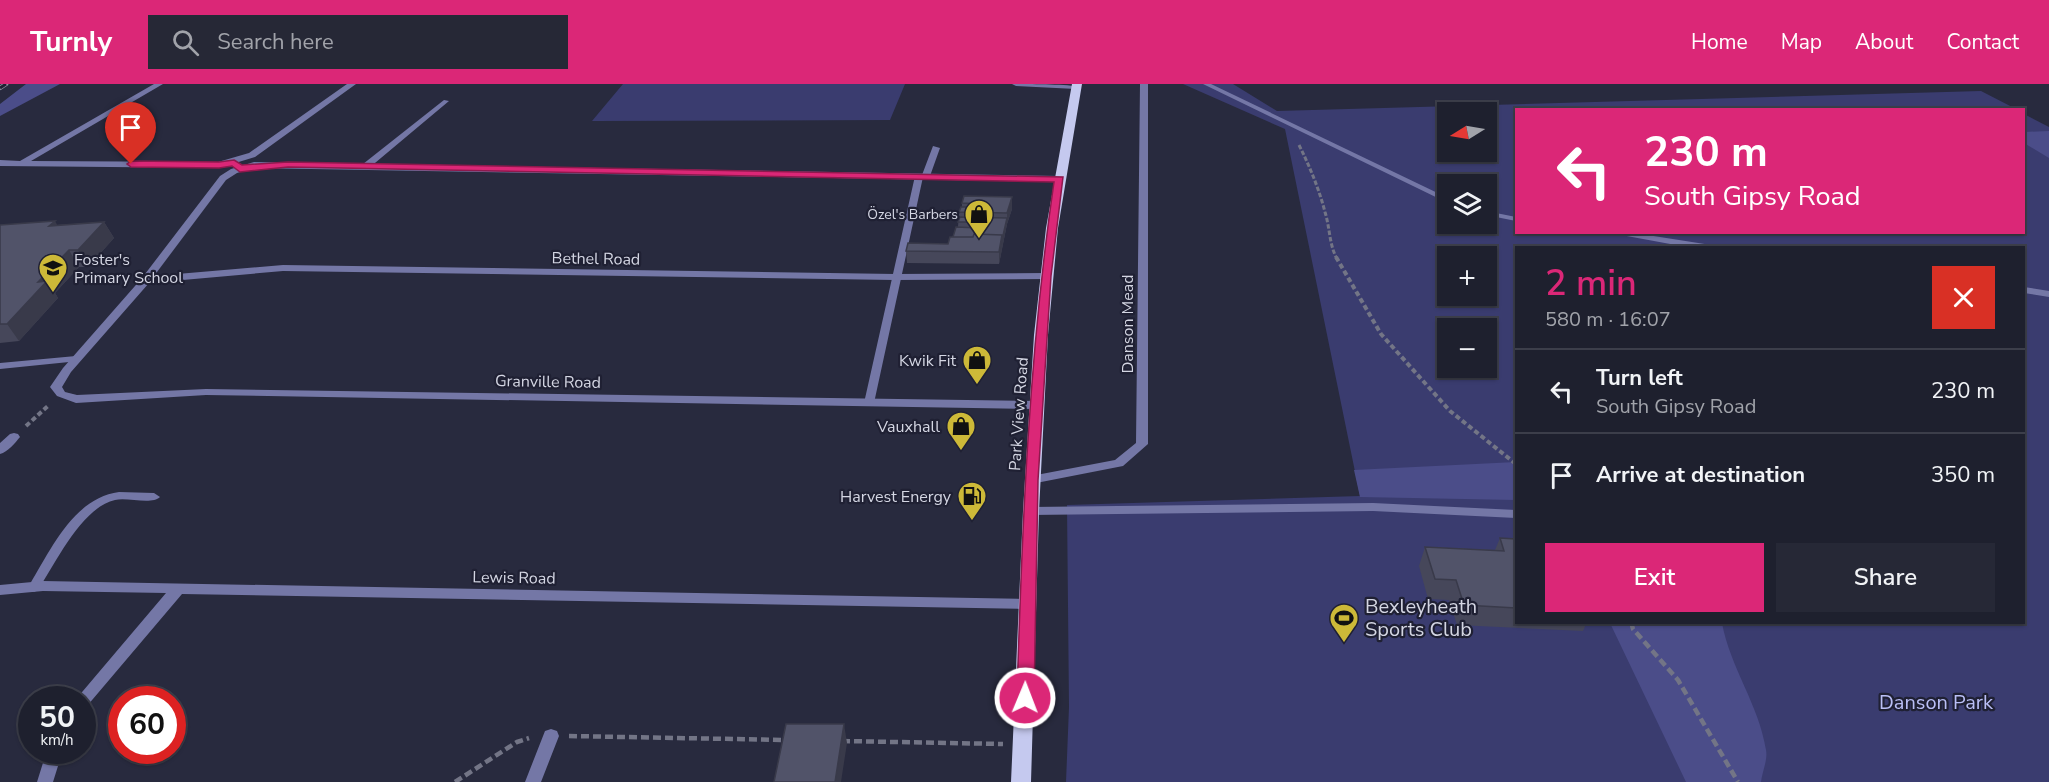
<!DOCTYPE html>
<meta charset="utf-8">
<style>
body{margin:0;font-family:"Nunito Sans",sans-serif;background:#262836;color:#f1f3f6;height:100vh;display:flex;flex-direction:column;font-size:22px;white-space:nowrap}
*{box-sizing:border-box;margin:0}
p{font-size:20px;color:#a1a3aa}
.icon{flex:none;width:33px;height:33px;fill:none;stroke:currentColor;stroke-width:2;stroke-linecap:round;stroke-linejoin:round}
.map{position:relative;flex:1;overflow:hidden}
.panel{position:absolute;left:1515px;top:162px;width:510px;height:378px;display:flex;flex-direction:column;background:#1e202e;border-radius:0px;box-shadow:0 2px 4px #0004,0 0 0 2px #3c3e4a}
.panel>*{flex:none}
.guide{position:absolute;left:1515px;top:24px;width:510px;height:126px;border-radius:0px;box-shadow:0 2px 4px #0004,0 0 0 2px #3c3e4a;background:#db2777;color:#fff;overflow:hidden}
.needle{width:39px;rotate:259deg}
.tools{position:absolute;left:1437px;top:18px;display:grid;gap:12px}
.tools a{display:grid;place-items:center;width:60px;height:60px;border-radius:0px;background:#1e202e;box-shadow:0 2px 4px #0004,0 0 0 2px #3c3e4a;font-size:30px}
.speed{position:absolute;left:18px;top:602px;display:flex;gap:12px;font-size:30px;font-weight:700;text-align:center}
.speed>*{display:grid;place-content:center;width:78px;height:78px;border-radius:50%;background:#1e202e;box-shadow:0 2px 4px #0004,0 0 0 2px #3c3e4a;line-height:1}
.speed small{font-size:15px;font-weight:400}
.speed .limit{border:9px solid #d22;background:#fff;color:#111}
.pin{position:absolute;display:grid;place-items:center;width:51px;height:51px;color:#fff;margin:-62px -26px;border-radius:50% 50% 50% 0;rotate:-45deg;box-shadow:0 0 6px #0007}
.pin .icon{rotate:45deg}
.me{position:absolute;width:66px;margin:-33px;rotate:1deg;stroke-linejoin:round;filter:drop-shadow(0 0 4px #0008)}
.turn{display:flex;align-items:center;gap:21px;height:126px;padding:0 30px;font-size:27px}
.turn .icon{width:78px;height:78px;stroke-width:2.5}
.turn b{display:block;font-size:42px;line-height:51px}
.round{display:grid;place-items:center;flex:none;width:63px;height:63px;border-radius:0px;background:#262836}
.overview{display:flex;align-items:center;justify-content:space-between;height:102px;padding:0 30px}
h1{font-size:36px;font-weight:600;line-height:45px;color:#db2777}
.primary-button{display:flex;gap:12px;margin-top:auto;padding:12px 30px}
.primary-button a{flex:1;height:69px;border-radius:0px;background:#db2777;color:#fff;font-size:24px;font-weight:600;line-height:69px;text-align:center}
.primary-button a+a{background:#262836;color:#f1f3f6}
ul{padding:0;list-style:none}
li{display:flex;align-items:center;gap:18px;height:84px;padding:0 30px;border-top:2px solid #3c3e4a}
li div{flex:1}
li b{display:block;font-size:22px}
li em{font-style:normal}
header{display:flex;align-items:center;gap:36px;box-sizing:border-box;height:84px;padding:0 30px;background:#db2777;color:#fff}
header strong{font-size:28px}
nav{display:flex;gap:33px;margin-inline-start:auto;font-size:21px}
.search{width:420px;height:54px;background:#262836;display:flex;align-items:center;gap:15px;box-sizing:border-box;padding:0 21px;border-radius:0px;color:#a1a3aa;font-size:22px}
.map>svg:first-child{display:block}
.green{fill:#3a3c6f;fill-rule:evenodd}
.forest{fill:#4b4d89}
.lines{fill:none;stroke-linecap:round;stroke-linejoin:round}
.path-far2{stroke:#737586;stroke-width:3;stroke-dasharray:4.5 2;stroke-linecap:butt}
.path-far1{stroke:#737586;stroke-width:4;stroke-dasharray:5 3;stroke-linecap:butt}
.path{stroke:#737586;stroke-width:4.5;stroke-dasharray:8 4;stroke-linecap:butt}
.service{fill:#7477a6;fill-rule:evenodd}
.minor{fill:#7477a6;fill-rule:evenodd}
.primary{fill:#c5c9ef;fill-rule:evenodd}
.rail-casing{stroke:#9294a4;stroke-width:4.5}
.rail{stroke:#1f2033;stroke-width:3;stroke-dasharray:10;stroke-linecap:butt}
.wall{fill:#46475a}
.shaded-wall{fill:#393a4a}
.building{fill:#515369;stroke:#393a4a;stroke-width:1.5}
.route{fill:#db2777;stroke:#8e194d;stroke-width:1.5}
.labels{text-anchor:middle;stroke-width:4.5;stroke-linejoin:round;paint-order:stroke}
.far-poi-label{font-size:14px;fill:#d4d6e3;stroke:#1f2033;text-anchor:end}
.street-label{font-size:16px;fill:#d4d6e3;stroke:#1f2033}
.poi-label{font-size:16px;fill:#d4d6e3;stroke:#1f2033;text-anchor:end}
.near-poi-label{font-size:20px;fill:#d4d6e3;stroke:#1f2033;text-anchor:start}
.near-park-label{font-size:20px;fill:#babff6;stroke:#1f2033}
</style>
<header>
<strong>Turnly</strong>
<div class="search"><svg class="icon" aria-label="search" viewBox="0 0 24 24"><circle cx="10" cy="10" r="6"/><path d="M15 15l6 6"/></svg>Search here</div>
<nav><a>Home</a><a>Map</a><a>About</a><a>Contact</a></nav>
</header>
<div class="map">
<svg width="2049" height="698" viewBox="0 0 2049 698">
<rect width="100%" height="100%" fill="#282a3e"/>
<path class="green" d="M623,0h282l-15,36 -298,1z
M1183,0h50l44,27 704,-20 35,18 -500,1v122h508v-118l25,13v655h-983l3,-75 -2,-202 293,-9 -75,-367zM1448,28h38v40h-38zM1448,100h38v40h-38zM1516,164h508v374h-508zM1448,172h38v40h-38zM1448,244h38v40h-38z"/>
<path class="forest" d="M26,0h34l-60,32v-12z
M2049,47v27l-25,-15v-11z
M1516,378v38l-156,-3 -6,-27z
M1610,539h112c8,44 37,82 44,127 2,10 -4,22 -5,32h-75z"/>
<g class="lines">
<path class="path-far2" d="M1299,61c11,22 20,44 26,67 5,16 4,32 12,47"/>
<path class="path-far1" d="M1336,173l45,77 69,77 66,53
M26,342l23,-21"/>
<path class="path" d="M1631,538l2,7 45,51 60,102
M569,652l218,4
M842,657l161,3
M455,698l62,-40 12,-4"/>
<path class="service" d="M1203,0h8l237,114v5z
M444,16l5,1 -80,67h-6v-4z
M933,62l7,2 -10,28 -4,2 -3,-1 -49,226 -5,3 -4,-1 -1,-2 51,-227 4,-2 3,1z
M1486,127l30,6v4l-30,-6z
M1605,148h23l83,13 4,3h-23z
M2024,203l25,4v6l-25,-4z
M76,272l5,3 -2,2 -79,8v-6z
M119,408l35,1 6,4c-8,8 -33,0 -45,3 -33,7 -60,64 -77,90l-4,2 -4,-2 -2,-3 2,-3c21,-35 44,-86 89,-92z
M1373,419l143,7v8l-143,-7 -343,4 -4,-1 -2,-3 2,-3 4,-1z"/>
<path class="minor" d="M154,0h9l-132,77 187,1 31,-9 98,-69h9l-101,73 -36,11 -219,-2v-6l20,1z
M1012,0c17,0 55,0 68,3l-4,2 -60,-3z
M1140,0h8v360l-25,22 -92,18 -4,-1 -2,-3 2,-3 4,-1 84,-16 21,-17z
M254,78l806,14 4,3 -4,3 -806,-14 -17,5 -11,7 -72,96 129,-11 612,9 151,-1 5,3 -5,3 -151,1 -612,-9 -134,12 -78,89 -9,15 3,5 12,3 129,-6 830,12 6,4 -6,4 -830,-14 -130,8 -19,-7 -7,-9 13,-19 79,-90 78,-102 11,-7z
M14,349l4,1 2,3c-5,6 -12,15 -20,17v-11l10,-9z
M43,497l985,18 5,1 2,4 -2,4 -5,1 -846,-15 -95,112 -5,2v-9h-6l1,-1 89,-105 -123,-2 -43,4v-10z
M551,645l6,2 2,5 -18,46h-16l20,-51z
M47,666h16l-10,32h-16z"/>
<path class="primary" d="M1072,0h10l-24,144 -10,107 -9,176 -8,271h-20l12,-271 11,-176 12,-107z"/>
<g class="rail-casing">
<path id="rail" d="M0,4l6,-4"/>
</g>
<use href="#rail" class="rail"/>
</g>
<path class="wall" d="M1012,113v12l-5,15 -8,40 -92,-1 -1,-12 42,-7 10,-17 1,-15 3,-5v-4z
M104,138l10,16 -26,29h-9l-24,26 3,5 -39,43 -19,2v-118h57z
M1500,454l16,1v83h71l-4,9 -126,-6 -8,-25 -21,-1 -9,-33 6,-19 70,3z"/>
<path class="shaded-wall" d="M1012,113v12l-5,15v-11z
M1007,134v6l-8,40v-12l3,-17z
M55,137l9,16 -15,-11z
M104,138l10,16 -26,29 -10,-17z
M69,166l10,17 -24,26 3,5 -39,43 -12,-17 31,-42z
M844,640l3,19 -6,39h-6z"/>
<path class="building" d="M964,112l48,1 -5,16 -48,-1 2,-5h18l1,-3 -18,-1z
M960,133l47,1 -5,22v-5l-28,-1 -1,3h-20l3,-10 23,1 1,-6h-22z
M55,137l-6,5 55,-4 -26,28h-9l-31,32 9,-1 -40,43h-7v-99z
M974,150l28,1 -3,17 -93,-1 2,-8 40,1 2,-7h23z
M1500,454l16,1v69l-52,-3 -8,-25 -21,-1 -10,-32 79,4z
M786,640h58l-9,58h-61z"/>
<path class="route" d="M234,76l8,5 46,-3 775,15 -12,99 -13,204 -4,218 -2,5h-13l-2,-5c5,-173 12,-345 37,-516l-766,-15 -48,5 -8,-6 -13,2 -88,-1 -4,-3 4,-3 88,1z"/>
<defs>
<g id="shop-pin" transform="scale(1.5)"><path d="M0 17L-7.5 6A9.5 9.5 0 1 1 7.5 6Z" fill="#cdb938" stroke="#1f2033"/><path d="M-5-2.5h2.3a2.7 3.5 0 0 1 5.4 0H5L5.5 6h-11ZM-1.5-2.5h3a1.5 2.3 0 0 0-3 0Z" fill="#111"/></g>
<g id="school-pin" transform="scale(1.5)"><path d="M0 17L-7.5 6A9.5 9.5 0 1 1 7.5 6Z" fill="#cdb938" stroke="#1f2033"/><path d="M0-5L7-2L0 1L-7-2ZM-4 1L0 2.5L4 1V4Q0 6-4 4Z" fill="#111"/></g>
<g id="fuel-pin" transform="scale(1.5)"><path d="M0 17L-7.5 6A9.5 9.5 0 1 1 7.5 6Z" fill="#cdb938" stroke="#1f2033"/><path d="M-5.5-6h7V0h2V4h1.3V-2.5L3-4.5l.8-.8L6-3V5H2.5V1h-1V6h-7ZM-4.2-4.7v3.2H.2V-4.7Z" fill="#111"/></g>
<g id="stadium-pin" transform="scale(1.5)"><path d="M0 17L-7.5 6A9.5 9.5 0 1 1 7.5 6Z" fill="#cdb938" stroke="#1f2033"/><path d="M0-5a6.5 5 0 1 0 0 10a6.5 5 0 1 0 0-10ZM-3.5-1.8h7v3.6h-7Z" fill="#111"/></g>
</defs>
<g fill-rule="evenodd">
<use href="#shop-pin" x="979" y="130"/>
<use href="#school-pin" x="53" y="184"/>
<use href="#shop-pin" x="977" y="276"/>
<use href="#shop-pin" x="961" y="342"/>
<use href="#fuel-pin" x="972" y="412"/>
<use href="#stadium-pin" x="1344" y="534"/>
</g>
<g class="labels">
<g class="far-poi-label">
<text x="958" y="135">Özel's Barbers</text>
</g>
<g class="street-label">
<text transform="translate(596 174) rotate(1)" y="6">Bethel Road</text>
<text transform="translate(1127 240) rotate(-90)" y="6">Danson Mead</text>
<text transform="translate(548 297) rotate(1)" y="6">Granville Road</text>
<text transform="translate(1018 330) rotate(-86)" y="6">Park View Road</text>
<text transform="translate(514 493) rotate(1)" y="6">Lewis Road</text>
</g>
<g class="poi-label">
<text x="74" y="181" text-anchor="start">Foster's<tspan x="74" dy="18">Primary School</tspan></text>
<text x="956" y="282">Kwik Fit</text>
<text x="940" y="348">Vauxhall</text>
<text x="951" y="418">Harvest Energy</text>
</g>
<g class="near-poi-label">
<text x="1365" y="529">Bexleyheath<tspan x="1365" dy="23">Sports Club</tspan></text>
</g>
<g class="near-park-label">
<text x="1936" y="625">Danson Park</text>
</g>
</g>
</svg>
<div class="tools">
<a><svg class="needle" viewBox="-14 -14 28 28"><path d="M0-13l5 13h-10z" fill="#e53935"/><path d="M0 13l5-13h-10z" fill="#a1a3aa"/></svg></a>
<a><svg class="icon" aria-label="layers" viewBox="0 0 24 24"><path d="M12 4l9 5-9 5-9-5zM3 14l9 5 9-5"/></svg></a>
<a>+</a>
<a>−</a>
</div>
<div class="speed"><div>50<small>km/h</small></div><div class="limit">60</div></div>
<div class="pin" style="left:131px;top:80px;background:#d93025"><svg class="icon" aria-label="arrive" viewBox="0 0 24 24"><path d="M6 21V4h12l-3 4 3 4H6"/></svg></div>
<svg class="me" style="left:1025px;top:614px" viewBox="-20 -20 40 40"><circle r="17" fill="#db2777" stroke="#fff" stroke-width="3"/><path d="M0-11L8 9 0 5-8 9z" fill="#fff"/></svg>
<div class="guide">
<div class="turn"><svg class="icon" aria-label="left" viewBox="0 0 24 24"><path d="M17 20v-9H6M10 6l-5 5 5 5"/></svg><div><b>230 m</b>South Gipsy Road</div></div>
</div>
<section class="panel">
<div class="overview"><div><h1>2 min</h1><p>580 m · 16:07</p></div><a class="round" style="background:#d93025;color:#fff"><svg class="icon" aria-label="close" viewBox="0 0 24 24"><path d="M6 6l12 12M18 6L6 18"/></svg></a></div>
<ul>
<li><svg class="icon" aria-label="left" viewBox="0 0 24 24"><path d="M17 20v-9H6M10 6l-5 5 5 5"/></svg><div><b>Turn left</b><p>South Gipsy Road</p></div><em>230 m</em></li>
<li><svg class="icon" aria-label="arrive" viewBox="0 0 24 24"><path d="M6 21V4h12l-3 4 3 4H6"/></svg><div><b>Arrive at destination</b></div><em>350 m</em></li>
</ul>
<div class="primary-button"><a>Exit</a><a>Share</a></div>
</section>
</div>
